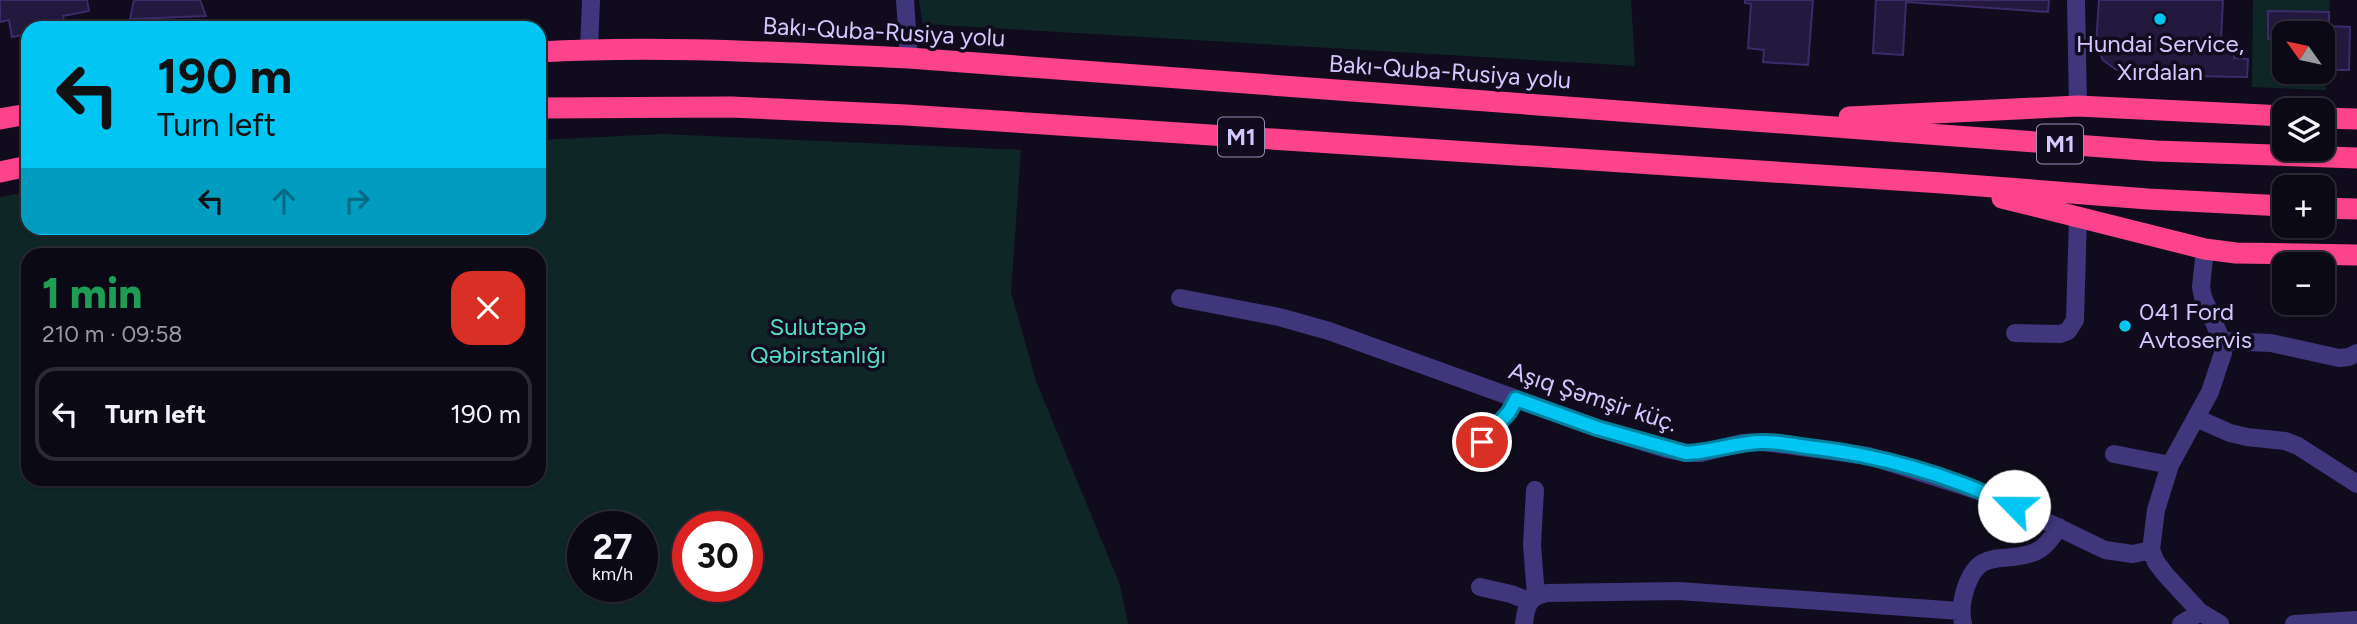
<!DOCTYPE html>
<meta charset="utf-8">
<style>
body{margin:0;font-family:Figtree,sans-serif;background:#15121f;color:#f1f3f6;height:100vh;display:flex;flex-direction:column;font-size:26px;white-space:nowrap}
*{box-sizing:border-box;margin:0}
p{font-size:23px;color:#9a9aa1}
.icon{flex:none;width:38px;height:38px;fill:none;stroke:currentColor;stroke-width:2;stroke-linecap:round;stroke-linejoin:round}
.map{position:relative;flex:1;overflow:hidden}
.panel{position:absolute;left:21px;top:248px;width:525px;height:238px;display:flex;flex-direction:column;background:#0c0916;border-radius:21px;box-shadow:0 2px 5px #0004,0 0 0 2px #2c2a35}
.panel>*{flex:none}
.hud{position:absolute;left:21px;top:21px;width:525px;height:214px;border-radius:21px;box-shadow:0 2px 5px #0004,0 0 0 2px #2c2a35;background:#01c5f2;color:#111;overflow:hidden}
.needle{width:46px;rotate:303deg}
.fabs{position:absolute;left:2272px;top:21px;display:grid;gap:14px}
.fabs a{display:grid;place-items:center;width:63px;height:63px;border-radius:14px;background:#0c0916;box-shadow:0 2px 5px #0004,0 0 0 2px #2c2a35;font-size:35px}
.speed{position:absolute;left:567px;top:511px;display:flex;gap:14px;font-size:35px;font-weight:700;text-align:center}
.speed>*{display:grid;place-content:center;width:91px;height:91px;border-radius:50%;background:#0c0916;box-shadow:0 2px 5px #0004,0 0 0 2px #2c2a35;line-height:1}
.speed small{font-size:18px;font-weight:400}
.speed .limit{border:10px solid #d22;background:#fff;color:#111}
.pin{position:absolute;display:grid;place-items:center;width:60px;height:60px;color:#fff;margin:-30px;border:4px solid #fff;border-radius:50%;box-shadow:0 2px 7px #0007}
.me{position:absolute;width:77px;margin:-38px;rotate:293deg;stroke-linejoin:round;filter:drop-shadow(0 0 5px #0008)}
.turn{display:flex;align-items:center;gap:24px;height:147px;padding:0 21px;font-size:32px}
.turn .icon{width:91px;height:91px;stroke-width:2.5}
.turn b{display:block;font-size:49px;line-height:60px}
.lanes{display:flex;align-items:center;height:66px;padding:0 21px;background:#0003;justify-content:center;gap:35px;direction:ltr}
.lanes .off{opacity:.35}
.round{display:grid;place-items:center;flex:none;width:74px;height:74px;border-radius:21px;background:#15121f}
.headline{display:flex;align-items:center;justify-content:space-between;height:119px;padding:0 21px}
h1{font-size:42px;font-weight:800;line-height:52px;color:#1e9e55}
ul{padding:0;list-style:none}
li{display:flex;align-items:center;gap:21px;height:94px;margin:0 14px 10px;padding:0 7px;border:4px solid #2c2a35;border-radius:21px}
li div{flex:1}
li b{display:block;font-size:26px}
li em{font-style:normal}
.map>svg:first-child{display:block}
.green{fill:#0f2627;fill-rule:evenodd}
.building{fill:#23183e;stroke:#3c2a6a;stroke-width:2}
.lines{fill:none;stroke-linecap:round;stroke-linejoin:round}
.minor{stroke:#3f367c;stroke-width:18}
.highway{stroke:#fe438d;stroke-width:21}
.route-casing{stroke:#01809d;stroke-width:18}
.route{stroke:#01c5f2;stroke-width:12}
.poi-dot{fill:#01c5f2;stroke:#100c1d;stroke-width:2.5}
.labels{text-anchor:middle;stroke-width:7;stroke-linejoin:round;paint-order:stroke}
.shield{fill:#100c1d;stroke:#9890bb;stroke-width:2}
.shield-label{font-size:23px;font-weight:bold;fill:#d3c8ff}
.street-label{font-size:24px;fill:#d3c8ff;stroke:#100c1d}
.poi-label{font-size:24px;fill:#d3c8ff;stroke:#100c1d}
.park-label{font-size:24px;fill:#55dec7;stroke:#100c1d}
</style>
<div class="map">
<svg width="2357" height="624" viewBox="0 0 2357 624">
<rect width="100%" height="100%" fill="#100c1d"/>
<path class="green" d="M919,0h712l4,66 -712,-42z
M2253,0h77l-1,12 -61,27h16v33h38v-32h4v50l-74,-3z
M662,134l359,16 -10,142 25,89 84,204 8,39h-1128v-427l28,-5v36h511v-88zM28,256h511v224h-511zM583,527h59v59h-59zM688,527h59v59h-59z"/>
<path class="building" d="M0,0h87l2,11 -26,5 2,12h-37v6l-16,3 -3,-17 -9,2z
M134,0h66l6,16 -76,3z
M1745,0h68l-5,65 -45,-3 1,-12 -16,-2 3,-44 -6,-1z
M1876,0h173l-1,12 -142,-10 -3,53 -30,-2z
M2099,0h124l-2,39 14,1 -1,18 14,1 -1,18 -118,-2 -14,-6 -12,-9 -7,-15z
M2268,11l61,1v14l21,1 -1,43h-23v-30h-4v-7h-38v6h-16z"/>
<g class="lines">
<path class="minor" d="M905,0l4,58
M2076,0l2,106
M589,50l2,-50
M2205,249l-4,38 2,10 19,44 1,12 -13,39 -40,73 -14,45 -5,40 5,12 9,12 35,38 20,12
M1180,298l99,19 50,14 268,97 69,21 20,4h15l41,-10 21,-1 106,14 122,39 114,55 28,4 18,-4
M2015,333l45,1 8,-3 7,-11 3,-103
M2222,341l49,2 68,15 10,-1 8,-4
M2196,418l34,15 17,4 38,4 13,5 59,38
M1482,442l27,-30 7,-13
M2114,454l56,11
M1535,490l-3,55 4,51
M1480,587l31,7 18,7
M1524,624c2,-18 4,-27 23,-31l132,-2 281,20
M1963,624c-3,-14 -1,-24 3,-37 14,-40 35,-23 66,-34 13,-4 20,-16 27,-26
M2181,624l19,-12
M2294,624l63,-4"/>
<path class="highway" d="M539,52c123,-7 247,1 370,6l1247,93 201,7
M539,108l193,-1 174,8 1036,68 206,16 136,7
M1849,117l229,-11 206,10
M2322,118l35,1
M0,119l28,-5
M0,172l28,-6
M2002,198l203,51 31,4 121,2
M2322,208l35,1"/>
</g>
<g class="lines">
<g class="route-casing">
<path id="route" d="M1482,442l27,-30 7,-13 81,29 89,25c25,-1 49,-10 74,-11 16,-1 32,3 48,5 71,8 141,28 206,59"/>
</g>
<use href="#route" class="route"/>
</g>
<g class="poi-dot">
<circle cx="2160" cy="19" r="7"/>
<circle cx="2125" cy="326" r="7"/>
</g>
<g class="labels">
<g class="shield">
<rect x="1218" y="117.5" width="46" height="39" rx="5"/>
<rect x="2037" y="124.5" width="46" height="39" rx="5"/>
</g>
<g class="shield-label">
<text x="1241" y="145">M1</text>
<text x="2060" y="152">M1</text>
</g>
<g class="street-label">
<text transform="translate(884 32) rotate(3)" y="8">Bakı-Quba-Rusiya yolu</text>
<text transform="translate(1450 72) rotate(4)" y="8">Bakı-Quba-Rusiya yolu</text>
<text transform="translate(1593 397) rotate(18)" y="8">Aşıq Şəmşir küç.</text>
</g>
<g class="poi-label">
<text x="2160" y="52">Hundai Service,<tspan x="2160" dy="28">Xırdalan</tspan></text>
<text x="2139" y="320" text-anchor="start">041 Ford<tspan x="2139" dy="28">Avtoservis</tspan></text>
</g>
<g class="park-label">
<text x="818" y="335">Sulutəpə<tspan x="818" dy="28">Qəbirstanlığı</tspan></text>
</g>
</g>
</svg>
<div class="fabs">
<a><svg class="needle" viewBox="-14 -14 28 28"><path d="M0-13l5 13h-10z" fill="#e53935"/><path d="M0 13l5-13h-10z" fill="#9a9aa1"/></svg></a>
<a><svg class="icon" aria-label="layers" viewBox="0 0 24 24"><path d="M12 4l9 5-9 5-9-5zM3 14l9 5 9-5"/></svg></a>
<a>+</a>
<a>−</a>
</div>
<div class="speed"><div>27<small>km/h</small></div><div class="limit">30</div></div>
<div class="pin" style="left:1482px;top:442px;background:#d93025"><svg class="icon" aria-label="arrive" viewBox="0 0 24 24"><path d="M6 21V4h12l-3 4 3 4H6"/></svg></div>
<svg class="me" style="left:2014px;top:506px" viewBox="-20 -20 40 40"><circle r="19" fill="#fff"/><path d="M0-13L10 11 0 6-10 11z" fill="#01c5f2"/></svg>
<div class="hud">
<div class="turn"><svg class="icon" aria-label="left" viewBox="0 0 24 24"><path d="M17 20v-9H6M10 6l-5 5 5 5"/></svg><div><b>190 m</b>Turn left</div></div>
<div class="lanes"><svg class="icon" aria-label="left" viewBox="0 0 24 24"><path d="M17 20v-9H6M10 6l-5 5 5 5"/></svg><svg class="icon off" aria-label="ahead" viewBox="0 0 24 24"><path d="M12 20V5M6 11l6-6 6 6"/></svg><svg class="icon off" aria-label="right" viewBox="0 0 24 24"><path d="M7 20v-9h11M14 6l5 5-5 5"/></svg></div>
</div>
<section class="panel">
<div class="headline"><div><h1>1 min</h1><p>210 m · 09:58</p></div><a class="round" style="background:#d93025;color:#fff"><svg class="icon" aria-label="close" viewBox="0 0 24 24"><path d="M6 6l12 12M18 6L6 18"/></svg></a></div>
<ul>
<li><svg class="icon" aria-label="left" viewBox="0 0 24 24"><path d="M17 20v-9H6M10 6l-5 5 5 5"/></svg><div><b>Turn left</b></div><em>190 m</em></li>
</ul>
</section>
</div>
